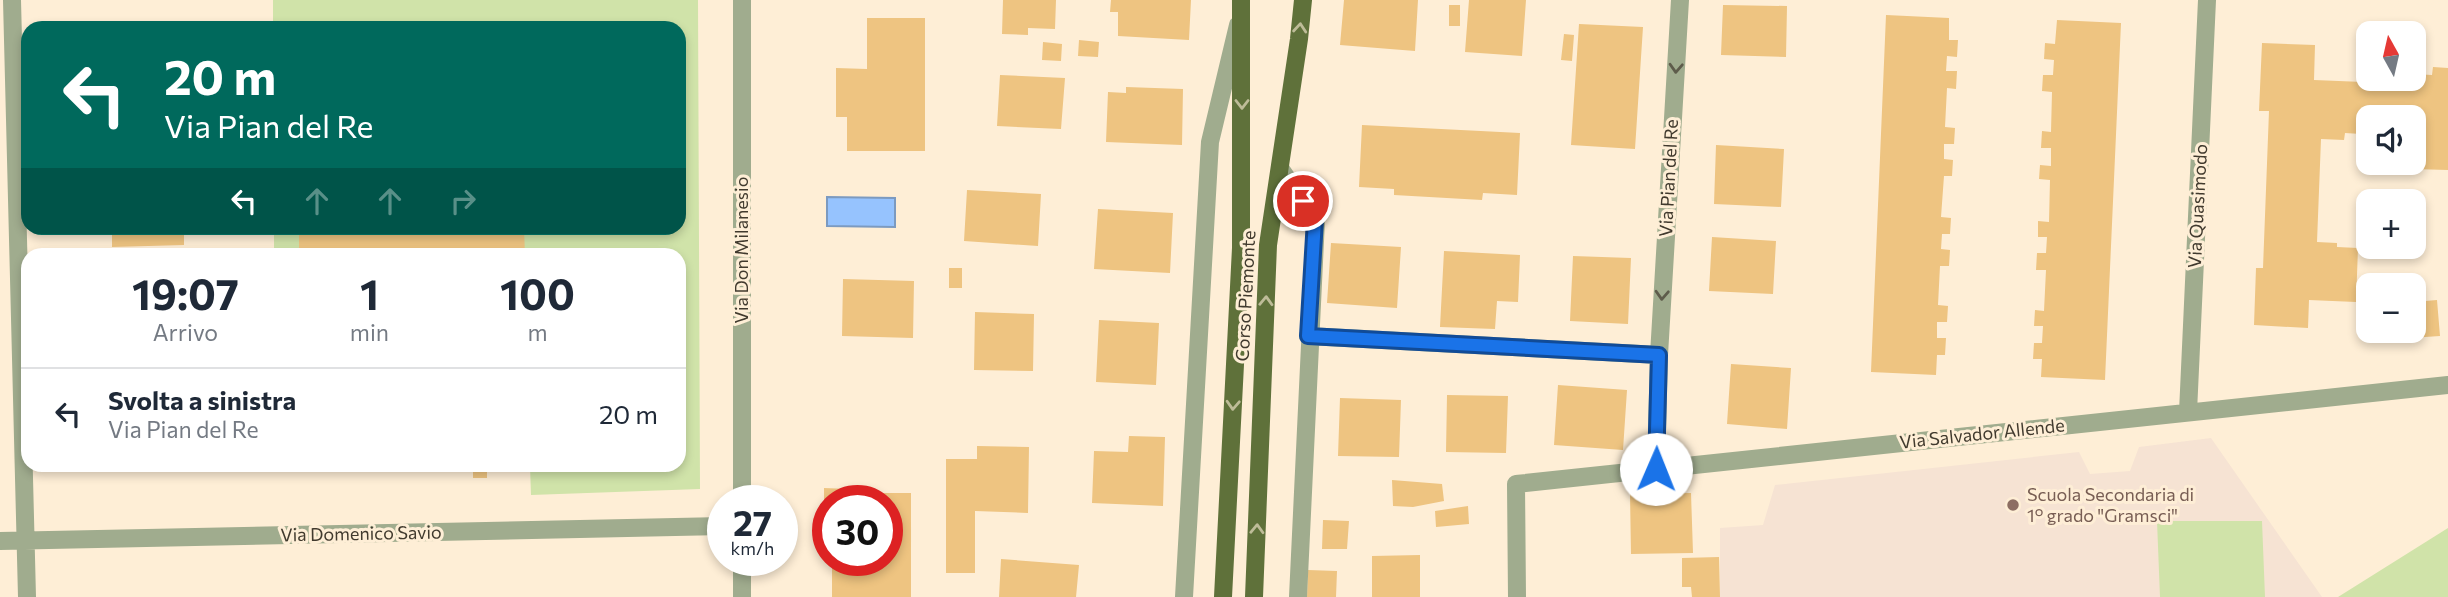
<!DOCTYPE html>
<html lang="it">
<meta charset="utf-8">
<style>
body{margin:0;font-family:Commissioner,sans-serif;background:#f2f2f3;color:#1f2937;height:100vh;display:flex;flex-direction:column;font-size:26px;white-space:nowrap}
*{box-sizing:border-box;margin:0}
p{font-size:23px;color:#747a83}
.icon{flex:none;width:38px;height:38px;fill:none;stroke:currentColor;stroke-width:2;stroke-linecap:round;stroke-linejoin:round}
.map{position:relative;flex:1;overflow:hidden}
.side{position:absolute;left:21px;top:248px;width:665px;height:224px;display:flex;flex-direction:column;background:#fff;border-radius:21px;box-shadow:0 4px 10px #0003}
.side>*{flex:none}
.top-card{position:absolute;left:21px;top:21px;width:665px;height:214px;border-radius:21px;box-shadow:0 4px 10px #0003;background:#00695c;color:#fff;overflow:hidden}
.needle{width:46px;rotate:352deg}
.tools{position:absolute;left:2356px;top:21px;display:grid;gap:14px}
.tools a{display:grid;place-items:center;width:70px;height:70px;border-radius:14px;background:#fff;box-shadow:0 4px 10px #0003;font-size:35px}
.speed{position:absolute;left:707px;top:485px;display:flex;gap:14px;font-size:35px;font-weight:700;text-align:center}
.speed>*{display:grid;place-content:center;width:91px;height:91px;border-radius:50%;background:#fff;box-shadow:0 4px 10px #0003;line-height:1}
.speed small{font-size:18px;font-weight:400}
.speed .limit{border:10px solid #d22;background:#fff;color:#111}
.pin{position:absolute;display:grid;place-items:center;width:60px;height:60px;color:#fff;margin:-30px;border:4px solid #fff;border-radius:50%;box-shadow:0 2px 7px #0007}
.me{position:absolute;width:77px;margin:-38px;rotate:1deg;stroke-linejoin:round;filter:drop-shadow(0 0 5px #0008)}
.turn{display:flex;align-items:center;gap:24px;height:147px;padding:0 28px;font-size:32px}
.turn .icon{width:91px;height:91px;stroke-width:2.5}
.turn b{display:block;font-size:49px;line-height:60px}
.lanes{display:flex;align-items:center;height:66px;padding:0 28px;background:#0003;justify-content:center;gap:35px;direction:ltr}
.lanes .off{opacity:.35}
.eta{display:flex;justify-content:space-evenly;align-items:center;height:119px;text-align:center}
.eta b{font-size:42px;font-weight:700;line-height:49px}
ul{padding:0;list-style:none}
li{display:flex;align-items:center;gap:21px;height:91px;padding:0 28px;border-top:2px solid #e0e1e3}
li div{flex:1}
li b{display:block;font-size:26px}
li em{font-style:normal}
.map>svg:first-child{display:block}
.education{fill:#f6e3d3}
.green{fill:#d0e3a9}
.water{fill:#96c3fe;stroke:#7c9ac0;stroke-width:2}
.building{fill:#eec481}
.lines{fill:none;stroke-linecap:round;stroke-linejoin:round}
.minor{stroke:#a0ac8e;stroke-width:18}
.major{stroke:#5f713a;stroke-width:18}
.oneway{stroke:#bebc98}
.oneway2{stroke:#5e5c4b}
.route-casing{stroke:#114b97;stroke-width:18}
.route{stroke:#1a73e8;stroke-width:12}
.education-dot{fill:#8d6e63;stroke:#feeed6;stroke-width:2.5}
.labels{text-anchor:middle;stroke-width:6;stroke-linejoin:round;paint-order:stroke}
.street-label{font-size:18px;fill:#413a2e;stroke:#feeed6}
.education-label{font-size:18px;fill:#785e54;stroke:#feeed6;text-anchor:start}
</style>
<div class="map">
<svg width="2448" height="597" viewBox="0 0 2448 597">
<rect width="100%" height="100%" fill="#feeed6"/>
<path class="education" d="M2211,438l111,159h-602v-69l43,-3 12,-40 304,-33 11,22 40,-3 9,-24z"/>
<path class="green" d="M273,0h425l2,489 -169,6 -1,-29h149v-210l-405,-1v-27h405v-200h-406z
M2157,521h105l3,76h-105z
M2448,528v69h-110z"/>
<path class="water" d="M827,197l68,1v29l-68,-1z"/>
<path class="building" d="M1003,0h53l-1,29 -27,-1v7l-26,-1z
M1111,0h80l-2,40 -71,-4v-24h-8z
M1344,0h74l-3,51 -75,-6z
M1469,0h57l-4,56 -57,-4z
M1449,5h11v21h-11z
M1723,5l64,1 -1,51 -65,-2z
M1886,15l63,3v22h9l-1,17 -10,-1 -1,15h11l-1,18 -9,-1 -2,39 10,1 -1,16h-10v15l9,1 -1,16h-8l-3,41 10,1 -1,16h-8l-1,15 9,1 -1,16h-9l-2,39 10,1 -1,16h-10v16h9l-1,17h-8l-1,20 -65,-3z
M867,18h58v133h-78v-34h-11v-49l31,1z
M2057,20l64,3 -16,357 -64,-3 1,-18h-9l1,-16h8l1,-17h-9l1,-16 9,1 2,-41h-10l1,-17h9l1,-16h-9v-16l11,1 1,-42 -11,-1 1,-14 11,1v-18h-10l1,-17 9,1 1,-40 -10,-1 1,-16h10l1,-15 -10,-1 1,-16 10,1z
M1579,24l64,3 -8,122 -64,-4z
M1564,34l10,1 -2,26 -11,-1z
M1079,40l20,2 -1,15 -20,-1z
M1043,42l19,2 -1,17 -19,-1z
M2262,43l53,2 -1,35 49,2v-9h5v6h45v-5l19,1 1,-8 15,1v102l-36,-1 1,-52h-45v11h-7v6l-16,-1 -1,7 -23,-1 -4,103 20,1v4l21,1 -2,54 -47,-2 -1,28 -54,-3 2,-57h7l6,-157h-10z
M1000,75l65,3 -4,51 -64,-3z
M1126,87l57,2 -1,56 -76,-3 2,-50 18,1z
M1362,125l158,8 -3,62 -34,-2 -1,7 -88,-5v-6l-35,-2z
M1716,145l68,4 -3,58 -67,-3z
M967,190l74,4 -3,52 -74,-5z
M1098,209l75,4 -3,60 -76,-4z
M112,228h72v17l-72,2z
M299,228h225l1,28h-226z
M1712,237l64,4 -3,53 -64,-3z
M1331,243l70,4 -4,61 -70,-5z
M1444,251l76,4 -2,47 -21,-1 -2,28 -55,-2z
M1573,256l58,2 -3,66 -58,-3z
M949,268h13v20h-13z
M843,279l71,2 -1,57 -71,-2z
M2437,300l3,36 -30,2 -1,-7h4v-29z
M975,312l59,2 -1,57 -59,-1z
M1099,320l60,3 -3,62 -60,-3z
M1731,364l60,4 -4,61 -60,-5z
M1558,385l69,5 -4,60 -69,-5z
M1447,395l61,1 -2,57 -60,-1z
M1340,398l61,2 -2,57 -61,-1z
M1129,436l36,1 -2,69 -71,-3 2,-52 34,1z
M977,446l52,1 -1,66 -53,-2v62h-29v-114h31z
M473,470h14v8h-14z
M1392,480l50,4 2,17 -31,6 -20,-1z
M824,488l25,1v4h62v104h-79v-37h55v-60h-59v20h-4z
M1691,493l2,60 -62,1 -1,-60z
M1468,506l1,18 -33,3 -1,-16z
M1323,520l26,1 -2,28h-25z
M1420,555v42h-48v-41z
M1719,557l1,40h-28l-1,-10h-9v-29z
M1001,559l78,6 -3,32h-77z
M1308,570l29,1 -1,26h-29z"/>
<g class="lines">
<path class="minor" d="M12,0l15,597
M1280,168l36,52 -18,377
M1308,336l351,19
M2188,412l19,-412
M1656,469l3,-114 21,-355
M742,500v-500
M0,541l723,-15
M742,597v-37
M1184,597l26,-455 28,-117
M1517,597l-1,-113 932,-99"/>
<path class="major" d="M1223,597l18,-349v-248
M1254,597l14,-352 31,-206 4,-39"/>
</g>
<defs><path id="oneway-chevron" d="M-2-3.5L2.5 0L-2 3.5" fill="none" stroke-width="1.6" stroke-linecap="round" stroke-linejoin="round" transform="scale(1.75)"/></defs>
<g class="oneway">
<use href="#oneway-chevron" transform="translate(1300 28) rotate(-85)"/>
<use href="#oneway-chevron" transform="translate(1242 104) rotate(90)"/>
<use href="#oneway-chevron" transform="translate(1266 301) rotate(-88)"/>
<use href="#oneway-chevron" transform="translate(1233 405) rotate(93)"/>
<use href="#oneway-chevron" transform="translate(1257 529) rotate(-88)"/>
</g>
<g class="oneway2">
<use href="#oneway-chevron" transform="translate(1676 68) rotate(93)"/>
<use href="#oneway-chevron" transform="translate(1662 295) rotate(93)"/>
</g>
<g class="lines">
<g class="route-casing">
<path id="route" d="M1303,201l12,19 -7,116 351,19 -3,114"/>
</g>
<use href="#route" class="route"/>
</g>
<circle class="education-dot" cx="2013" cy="505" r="7"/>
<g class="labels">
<g class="street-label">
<text transform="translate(1669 178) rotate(-87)" y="6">Via Pian del Re</text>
<text transform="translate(2198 206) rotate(-87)" y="6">Via Quasimodo</text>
<text transform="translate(742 250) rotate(-90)" y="6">Via Don Milanesio</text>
<text transform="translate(1246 296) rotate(-87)" y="6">Corso Piemonte</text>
<text transform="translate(1982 434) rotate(-6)" y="6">Via Salvador Allende</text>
<text transform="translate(361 534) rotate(-1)" y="6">Via Domenico Savio</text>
</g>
<g class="education-label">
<text x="2027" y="501">Scuola Secondaria di<tspan x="2027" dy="21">1° grado "Gramsci"</tspan></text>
</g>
</g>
</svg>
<div class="tools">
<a><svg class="needle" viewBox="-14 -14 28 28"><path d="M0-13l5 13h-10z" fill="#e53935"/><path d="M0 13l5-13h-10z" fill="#747a83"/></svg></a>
<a><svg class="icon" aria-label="sound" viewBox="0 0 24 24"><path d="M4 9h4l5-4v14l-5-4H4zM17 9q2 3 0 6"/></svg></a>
<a>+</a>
<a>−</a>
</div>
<div class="speed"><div>27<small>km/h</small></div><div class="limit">30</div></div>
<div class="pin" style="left:1303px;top:201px;background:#d93025"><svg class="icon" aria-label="arrive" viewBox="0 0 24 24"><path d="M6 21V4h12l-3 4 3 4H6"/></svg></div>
<svg class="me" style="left:1656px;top:469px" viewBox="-20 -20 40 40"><circle r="19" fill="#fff"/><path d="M0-13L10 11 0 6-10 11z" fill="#1a73e8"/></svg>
<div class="top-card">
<div class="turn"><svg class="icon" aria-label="left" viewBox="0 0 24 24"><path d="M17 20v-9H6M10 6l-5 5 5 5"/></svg><div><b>20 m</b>Via Pian del Re</div></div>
<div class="lanes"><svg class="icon" aria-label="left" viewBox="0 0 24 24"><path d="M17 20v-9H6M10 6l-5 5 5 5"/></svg><svg class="icon off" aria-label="ahead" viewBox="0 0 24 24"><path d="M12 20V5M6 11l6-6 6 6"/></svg><svg class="icon off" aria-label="ahead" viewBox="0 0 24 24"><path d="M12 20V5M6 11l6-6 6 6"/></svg><svg class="icon off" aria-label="right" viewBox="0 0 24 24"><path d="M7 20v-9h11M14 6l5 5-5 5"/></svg></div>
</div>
<section class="side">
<div class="eta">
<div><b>19:07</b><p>Arrivo</p></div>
<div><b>1</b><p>min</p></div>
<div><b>100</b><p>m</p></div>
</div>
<ul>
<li><svg class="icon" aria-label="left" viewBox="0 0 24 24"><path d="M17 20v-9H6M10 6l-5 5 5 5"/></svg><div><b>Svolta a sinistra</b><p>Via Pian del Re</p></div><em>20 m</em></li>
</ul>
</section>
</div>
